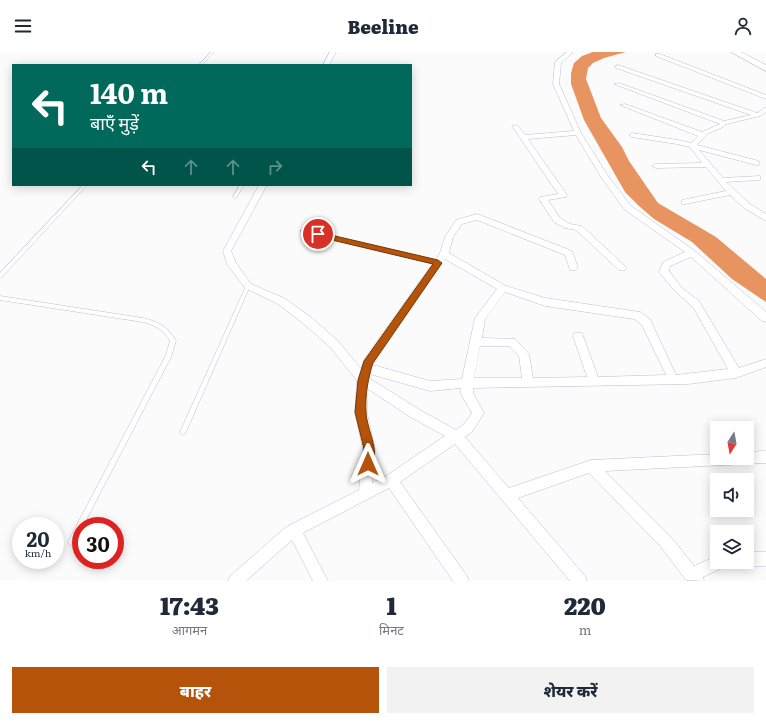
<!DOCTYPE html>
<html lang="hi">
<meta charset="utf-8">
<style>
body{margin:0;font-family:Literata,"Noto Sans Devanagari",serif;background:#f2f2f3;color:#1f2937;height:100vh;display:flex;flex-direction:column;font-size:15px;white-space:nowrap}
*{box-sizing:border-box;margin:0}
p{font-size:13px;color:#747a83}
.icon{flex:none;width:22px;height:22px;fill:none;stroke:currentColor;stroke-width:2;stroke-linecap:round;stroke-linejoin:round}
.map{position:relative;height:529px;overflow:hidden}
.drawer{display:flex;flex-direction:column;background:#fff;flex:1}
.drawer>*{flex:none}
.guide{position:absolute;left:12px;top:12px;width:400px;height:122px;border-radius:0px;box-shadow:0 2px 10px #0003;background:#00695c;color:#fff;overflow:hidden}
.needle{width:26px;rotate:191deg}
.fabs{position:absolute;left:710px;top:369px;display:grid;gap:8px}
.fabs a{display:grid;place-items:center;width:44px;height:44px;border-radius:0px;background:#fff;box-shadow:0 2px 10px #0003;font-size:20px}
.speed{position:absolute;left:12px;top:465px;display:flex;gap:8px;font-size:20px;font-weight:700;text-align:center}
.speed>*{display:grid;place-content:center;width:52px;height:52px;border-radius:50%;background:#fff;box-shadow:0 2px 10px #0003;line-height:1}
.speed small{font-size:10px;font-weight:400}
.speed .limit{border:6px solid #d22;background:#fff;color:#111}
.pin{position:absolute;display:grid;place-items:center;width:34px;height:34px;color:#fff;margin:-17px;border:2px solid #fff;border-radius:50%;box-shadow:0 1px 4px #0007}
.me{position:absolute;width:44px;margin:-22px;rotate:0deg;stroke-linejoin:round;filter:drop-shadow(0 0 3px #0008)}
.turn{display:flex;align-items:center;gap:14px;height:84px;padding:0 12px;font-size:18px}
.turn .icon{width:52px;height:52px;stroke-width:2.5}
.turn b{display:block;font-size:28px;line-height:34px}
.lanes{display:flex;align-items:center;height:38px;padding:0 12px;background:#0003;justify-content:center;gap:20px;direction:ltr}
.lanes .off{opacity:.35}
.eta{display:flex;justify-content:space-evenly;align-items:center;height:68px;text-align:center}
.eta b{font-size:24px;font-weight:800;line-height:28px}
.action{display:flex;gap:8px;margin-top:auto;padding:8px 12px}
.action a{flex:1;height:46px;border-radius:0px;background:#b45309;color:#fff;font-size:16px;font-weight:800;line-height:46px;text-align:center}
.action a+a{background:#f2f2f3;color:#1f2937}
header{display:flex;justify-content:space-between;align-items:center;height:52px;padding:0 12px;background:#fff;font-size:18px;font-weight:800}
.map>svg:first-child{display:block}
.water{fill:#e89461}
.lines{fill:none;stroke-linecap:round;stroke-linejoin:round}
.lane-casing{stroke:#bfbdd7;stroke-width:1}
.street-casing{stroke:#bfbdd7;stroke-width:1}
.secondary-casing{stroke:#bfbdd7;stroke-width:1}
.lane{fill:#fff;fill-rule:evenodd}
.street{fill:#fff;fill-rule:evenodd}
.secondary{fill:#fff;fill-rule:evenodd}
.route{fill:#b45309;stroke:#753606}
</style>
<header><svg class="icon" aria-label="menu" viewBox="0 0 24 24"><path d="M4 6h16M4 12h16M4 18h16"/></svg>Beeline<svg class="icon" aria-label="person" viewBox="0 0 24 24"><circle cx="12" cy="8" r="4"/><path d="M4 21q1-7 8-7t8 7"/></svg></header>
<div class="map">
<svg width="766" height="529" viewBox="0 0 766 529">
<rect width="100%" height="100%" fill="#fbfbfb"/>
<path class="water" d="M593,0h33l-22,6 -11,5 -5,5 -2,11 15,39 21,29 7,14 29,42 58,34 50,42v23l-34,-23 -40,-37 -38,-23 -15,-13 -14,-14 -41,-72 -13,-36v-11l3,-10 8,-7z"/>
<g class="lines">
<g class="lane-casing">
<path id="lane" d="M211,0h3l-12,13h-3z
M83,133h4l-85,92 -2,1v-5z
M240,133h4l-8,13h-2l-1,-1z
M301,178h2l135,31 2,2 -2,2 -135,-33h-2z
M248,232l2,2 -64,146 -1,2 -2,1 -2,-1 -1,-2 66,-146z
M0,244l143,22c16,4 24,8 33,23l-5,16 -88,169h-2v4l-8,14 -2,1 -2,-1 -1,-2 1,-2 97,-185 4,-14c-6,-11 -15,-16 -27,-19l-143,-22z"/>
</g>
<g class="street-casing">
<path id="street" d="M330,0h6l-7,13h-6z
M567,0h6l-12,11 -2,21 22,49 27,43 23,30 64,45 71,61v10l-4,-1 -71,-64 -21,9 -1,5 12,16 18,14 40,67 27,-9v8l-30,11 -48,6 -215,4v5l11,20 -12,19 -7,5 44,51 82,-28 126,-6v4h30v-6l19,-1v12l-161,8 66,66 23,29 23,-10v6h9l-2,5 -21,10 1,4 -18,-1 -25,-33 -72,-74 -71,25 67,78 2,5h-17l-115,-137 -55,38 67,94 2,5h-16l-64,-93 -86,45 25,48h-15l-21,-41 -46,41h-18l2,-5 56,-49 73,-37 4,-41 -8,-36 2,-32 -26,-33 -27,-24 -26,-20 -33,-16 -18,-24 -4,-13 36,-66h8l-36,66 5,12 15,21 33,14 28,20 27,24 22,27 4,-11 75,-105 5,-16 11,-17 21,-6 3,1 92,36 6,17 -2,2h-6l-5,-15 -88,-35 -15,4 -9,13 -4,16 57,33 39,12 95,14 10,7 26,56 52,-6 -35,-62 -18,-16 -16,-19 4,-10 22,-10 -60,-42 -24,-33 -25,-42 -48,4 39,56 -1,2 -18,3 12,18 10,6 12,2 43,40 2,2 -2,2h-6l-43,-40 -11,-2 -11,-6 -15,-23 1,-2 18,-3 -46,-68 5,-1 8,10 49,-4 -21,-47 2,-22zM445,207l52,30 -22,29 -13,61 -32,2 -57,-16zM505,240l40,14 89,13 8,6 24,50 -68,2 -15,-41 -1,-3h-8l-1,3 14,41 -54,1 -4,-24 -14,-15 -33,-1 3,-19zM480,294h29l10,10 3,22h-48zM370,322l60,17 31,-3v6l11,19 -8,11 -8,6 -36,-20 -51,-32zM368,337l44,29 33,18 -59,40 -14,7 3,-34 -8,-36z
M656,2h4l106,41v4l-110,-43z
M618,13l139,48 9,-6v5l-6,4 -34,8 -3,3 -16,7 -10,11 62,16v4h-3l-57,-15 24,28 37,-2v4h-3l-31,2 24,22 16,10v7l-22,-13 -14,-13 -45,9h-3v-4l44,-9 -20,-24 -50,1 -4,-2 4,-2 46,-1 -12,-16 -13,-3 -45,-7 -3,-2 3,-2 46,7 13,3 7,-7 -78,-31 5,-1 77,28 18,-8 -106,-40 5,-1 105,38 27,-6 -135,-47 -1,-1z
M747,500h19v14h-19l-5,-2 -1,-2h6z"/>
</g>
<g class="secondary-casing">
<path id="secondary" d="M731,0h10l25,13v6z"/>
</g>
<use href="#lane" class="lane"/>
<use href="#street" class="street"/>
<use href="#secondary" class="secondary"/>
</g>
<path class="route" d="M318,180l120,28 4,3 -69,100c-5,15 -8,33 -7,49 1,19 14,37 6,55l-4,2 -4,-2 -2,-3 2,-15 -9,-37 3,-32 6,-19 69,-97 -118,-28 -1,-2z"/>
</svg>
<div class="fabs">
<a><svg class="needle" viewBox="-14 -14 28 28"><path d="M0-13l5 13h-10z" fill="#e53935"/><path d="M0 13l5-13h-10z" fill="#747a83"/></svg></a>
<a><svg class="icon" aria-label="sound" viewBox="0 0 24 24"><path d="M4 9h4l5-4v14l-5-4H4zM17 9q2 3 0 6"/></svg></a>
<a><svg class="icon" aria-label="layers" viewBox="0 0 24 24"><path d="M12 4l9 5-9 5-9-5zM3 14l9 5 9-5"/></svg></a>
</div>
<div class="speed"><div>20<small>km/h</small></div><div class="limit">30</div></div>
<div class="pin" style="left:318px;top:182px;background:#d93025"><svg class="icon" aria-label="arrive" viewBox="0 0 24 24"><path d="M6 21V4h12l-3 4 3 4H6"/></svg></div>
<svg class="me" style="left:368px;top:412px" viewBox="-20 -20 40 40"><path d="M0-17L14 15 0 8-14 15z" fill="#b45309" stroke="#fff" stroke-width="4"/></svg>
<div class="guide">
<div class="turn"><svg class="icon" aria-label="left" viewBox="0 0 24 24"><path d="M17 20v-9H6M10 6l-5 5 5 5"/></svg><div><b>140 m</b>बाएँ मुड़ें</div></div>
<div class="lanes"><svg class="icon" aria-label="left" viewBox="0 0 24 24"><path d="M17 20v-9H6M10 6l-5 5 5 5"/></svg><svg class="icon off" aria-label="ahead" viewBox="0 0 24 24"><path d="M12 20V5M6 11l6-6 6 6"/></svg><svg class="icon off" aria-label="ahead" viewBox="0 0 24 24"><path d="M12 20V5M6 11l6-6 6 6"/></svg><svg class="icon off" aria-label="right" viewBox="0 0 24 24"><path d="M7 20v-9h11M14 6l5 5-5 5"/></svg></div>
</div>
</div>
<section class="drawer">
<div class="eta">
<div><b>17:43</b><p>आगमन</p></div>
<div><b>1</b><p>मिनट</p></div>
<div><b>220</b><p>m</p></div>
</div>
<div class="action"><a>बाहर</a><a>शेयर करें</a></div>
</section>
